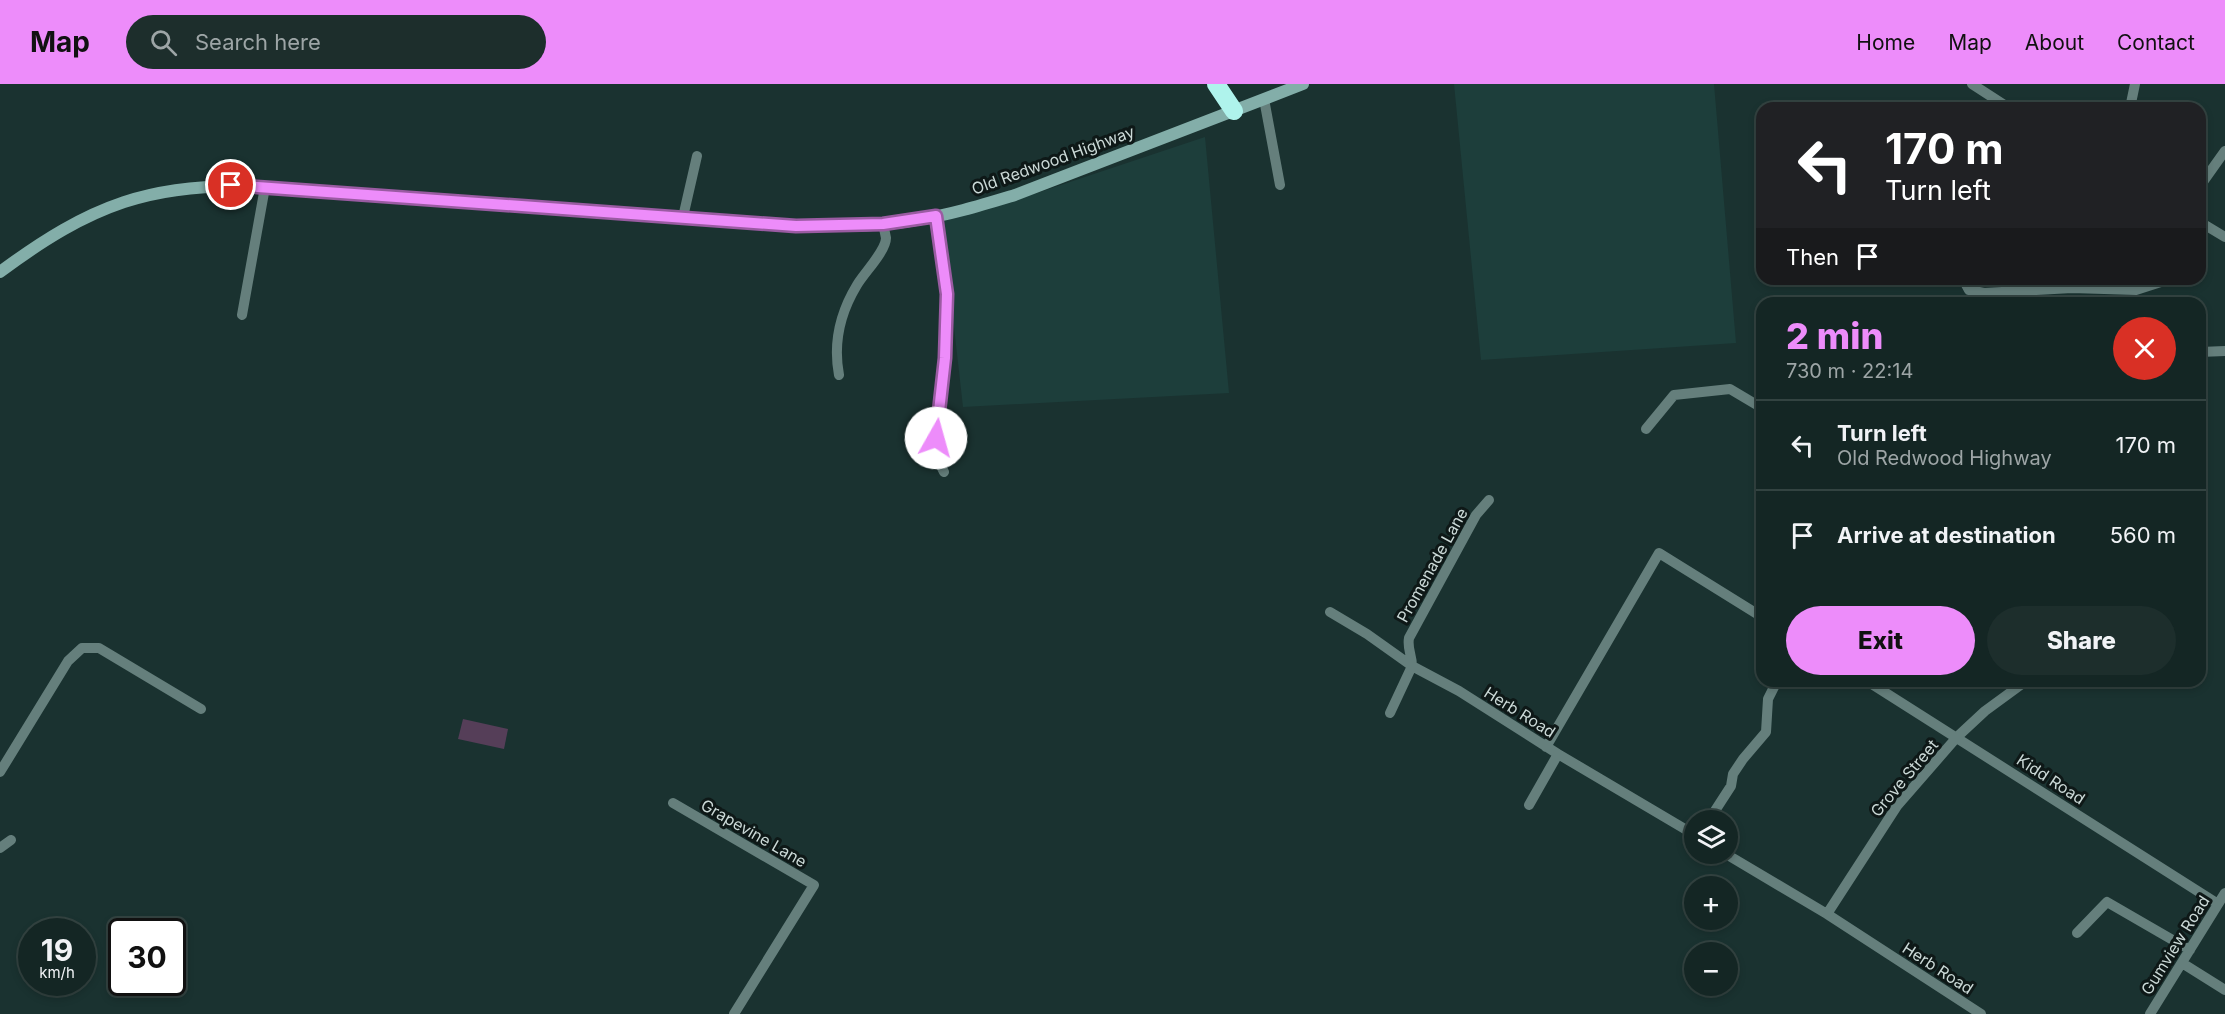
<!DOCTYPE html>
<meta charset="utf-8">
<style>
body{margin:0;font-family:Inter,sans-serif;background:#1d2e2c;color:#f1f3f6;height:100vh;display:flex;flex-direction:column;font-size:22px;white-space:nowrap}
*{box-sizing:border-box;margin:0}
p{font-size:20px;color:#9da5a6}
.icon{flex:none;width:33px;height:33px;fill:none;stroke:currentColor;stroke-width:2;stroke-linecap:round;stroke-linejoin:round}
.map{position:relative;flex:1;overflow:hidden}
.details{position:absolute;left:1756px;top:213px;width:450px;height:390px;display:flex;flex-direction:column;background:#142624;border-radius:18px;box-shadow:0 3px 9px #0003,0 0 0 2px #334341}
.details>*{flex:none}
.banner{position:absolute;left:1756px;top:18px;width:450px;height:183px;border-radius:18px;box-shadow:0 3px 9px #0003,0 0 0 2px #334341;background:#202124;color:#fff;overflow:hidden}
.tools{position:absolute;left:1684px;top:726px;display:grid;gap:12px}
.tools a{display:grid;place-items:center;width:54px;height:54px;border-radius:50%;background:#142624;box-shadow:0 3px 9px #0003,0 0 0 2px #334341;font-size:30px}
.speed{position:absolute;left:18px;top:834px;display:flex;gap:12px;font-size:30px;font-weight:700;text-align:center}
.speed>*{display:grid;place-content:center;width:78px;height:78px;border-radius:50%;background:#142624;box-shadow:0 3px 9px #0003,0 0 0 2px #334341;line-height:1}
.speed small{font-size:15px;font-weight:400}
.speed .limit{border:3px solid #111;border-radius:9px;background:#fff;color:#111}
.pin{position:absolute;display:grid;place-items:center;width:51px;height:51px;color:#fff;margin:-26px;border:3px solid #fff;border-radius:50%;box-shadow:0 2px 6px #0007}
.me{position:absolute;width:66px;margin:-33px;rotate:7deg;stroke-linejoin:round;filter:drop-shadow(0 0 4px #0008)}
.turn{display:flex;align-items:center;gap:21px;height:126px;padding:0 30px;font-size:27px}
.turn .icon{width:78px;height:78px;stroke-width:2.5}
.turn b{display:block;font-size:42px;line-height:51px}
.then{display:flex;align-items:center;height:57px;padding:0 30px;background:#0003;gap:12px;font-size:22px}
.round{display:grid;place-items:center;flex:none;width:63px;height:63px;border-radius:32px;background:#1d2e2c}
.head{display:flex;align-items:center;justify-content:space-between;height:102px;padding:0 30px}
h1{font-size:36px;font-weight:800;line-height:45px;color:#ed8cfa}
.primary-button{display:flex;gap:12px;margin-top:auto;padding:12px 30px}
.primary-button a{flex:1;height:69px;border-radius:36px;background:#ed8cfa;color:#111;font-size:24px;font-weight:800;line-height:69px;text-align:center}
.primary-button a+a{background:#1d2e2c;color:#f1f3f6}
ul{padding:0;list-style:none}
li{display:flex;align-items:center;gap:18px;height:90px;padding:0 30px;border-top:2px solid #334341}
li div{flex:1}
li b{display:block;font-size:22px}
li em{font-style:normal}
header{display:flex;align-items:center;gap:36px;box-sizing:border-box;height:84px;padding:0 30px;background:#ed8cfa;color:#111}
header strong{font-size:28px}
nav{display:flex;gap:33px;margin-inline-start:auto;font-size:21px}
.search{width:420px;height:54px;background:#1d2e2c;display:flex;align-items:center;gap:15px;box-sizing:border-box;padding:0 21px;border-radius:33px;color:#9da5a6;font-size:22px}
.map>svg:first-child{display:block}
.built{fill:#1d3e3b}
.green{fill:#553e58}
.lines{fill:none;stroke-linecap:round;stroke-linejoin:round}
.minor{stroke:#657f7c;stroke-width:10}
.secondary{stroke:#83aea9;stroke-width:12}
.motorway{stroke:#aff3ec;stroke-width:18}
.route-casing{stroke:#9a5ba2;stroke-width:15}
.route{stroke:#ed8cfa;stroke-width:10}
.labels{text-anchor:middle;stroke-width:6;stroke-linejoin:round;paint-order:stroke}
.street-label{font-size:16px;fill:#cbd9d7;stroke:#0e1817}
</style>
<header>
<strong>Map</strong>
<div class="search"><svg class="icon" aria-label="search" viewBox="0 0 24 24"><circle cx="10" cy="10" r="6"/><path d="M15 15l6 6"/></svg>Search here</div>
<nav><a>Home</a><a>Map</a><a>About</a><a>Contact</a></nav>
</header>
<div class="map">
<svg width="2225" height="930" viewBox="0 0 2225 930">
<rect width="100%" height="100%" fill="#1a3230"/>
<path class="built" d="M1454,0h260l22,259 -255,17z
M1205,53l24,256 -266,14 -21,-187 59,-15z"/>
<path class="green" d="M463,635l45,10 -4,20 -46,-10z"/>
<g class="lines">
<path class="minor" d="M1972,0l37,24
M1264,15l16,86
M2130,24l5,-24
M2200,102l25,-35
M936,132l11,78 -2,64 -9,80 3,24 5,10
M683,133l14,-61
M2200,138l25,15
M1963,195l6,11 15,3 88,-5 64,2 28,-9
M242,231l23,-128
M2200,268l25,-1
M839,291c-6,-32 1,-62 18,-90 7,-12 29,-34 29,-47 -1,-5 -2,-10 -3,-14
M1646,345l28,-34 56,-6 32,19
M1330,528l37,22 45,32 47,25 99,63 137,81
M1867,597l351,223
M1390,629l22,-47c0,-11 -5,-17 -3,-28l67,-123 13,-15
M1546,663l113,-194 103,64
M0,688l68,-111 14,-13h17l102,61
M673,719l141,82 -80,129
M1529,721l29,-51
M1709,736l22,-34 2,-12 10,-15 23,-27 2,-33 9,-18
M0,764l11,-8
M1726,770l101,60 154,100
M1827,830l70,-108 60,-69 28,-26 41,-30
M2077,849l30,-31 83,48
M2182,879l43,27
M2150,930l75,-121"/>
<path class="secondary" d="M0,188c90,-67 152,-91 265,-85l531,39c40,0 80,1 120,-6 34,-5 66,-15 99,-25l288,-111"/>
<path class="motorway" d="M1216,0l18,27"/>
</g>
<g class="lines">
<g class="route-casing">
<path id="route" d="M231,101l565,41 87,-2 53,-8 11,78 -2,64 -9,80"/>
</g>
<use href="#route" class="route"/>
</g>
<g class="labels">
<g class="street-label">
<text transform="translate(1053 76) rotate(-20)" y="6">Old Redwood Highway</text>
<text transform="translate(1432 481) rotate(-61)" y="6">Promenade Lane</text>
<text transform="translate(1520 628) rotate(32)" y="6">Herb Road</text>
<text transform="translate(1904 694) rotate(-50)" y="6">Grove Street</text>
<text transform="translate(2051 695) rotate(33)" y="6">Kidd Road</text>
<text transform="translate(754 749) rotate(30)" y="6">Grapevine Lane</text>
<text transform="translate(2175 861) rotate(-58)" y="6">Gumview Road</text>
<text transform="translate(1938 884) rotate(33)" y="6">Herb Road</text>
</g>
</g>
</svg>
<div class="tools">
<a><svg class="icon" aria-label="layers" viewBox="0 0 24 24"><path d="M12 4l9 5-9 5-9-5zM3 14l9 5 9-5"/></svg></a>
<a>+</a>
<a>−</a>
</div>
<div class="speed"><div>19<small>km/h</small></div><div class="limit">30</div></div>
<div class="pin" style="left:231px;top:101px;background:#d93025"><svg class="icon" aria-label="arrive" viewBox="0 0 24 24"><path d="M6 21V4h12l-3 4 3 4H6"/></svg></div>
<svg class="me" style="left:936px;top:354px" viewBox="-20 -20 40 40"><circle r="19" fill="#fff"/><path d="M0-13L10 11 0 6-10 11z" fill="#ed8cfa"/></svg>
<div class="banner">
<div class="turn"><svg class="icon" aria-label="left" viewBox="0 0 24 24"><path d="M17 20v-9H6M10 6l-5 5 5 5"/></svg><div><b>170 m</b>Turn left</div></div>
<div class="then">Then<svg class="icon" aria-label="arrive" viewBox="0 0 24 24"><path d="M6 21V4h12l-3 4 3 4H6"/></svg></div>
</div>
<section class="details">
<div class="head"><div><h1>2 min</h1><p>730 m · 22:14</p></div><a class="round" style="background:#d93025;color:#fff"><svg class="icon" aria-label="close" viewBox="0 0 24 24"><path d="M6 6l12 12M18 6L6 18"/></svg></a></div>
<ul>
<li><svg class="icon" aria-label="left" viewBox="0 0 24 24"><path d="M17 20v-9H6M10 6l-5 5 5 5"/></svg><div><b>Turn left</b><p>Old Redwood Highway</p></div><em>170 m</em></li>
<li><svg class="icon" aria-label="arrive" viewBox="0 0 24 24"><path d="M6 21V4h12l-3 4 3 4H6"/></svg><div><b>Arrive at destination</b></div><em>560 m</em></li>
</ul>
<div class="primary-button"><a>Exit</a><a>Share</a></div>
</section>
</div>
